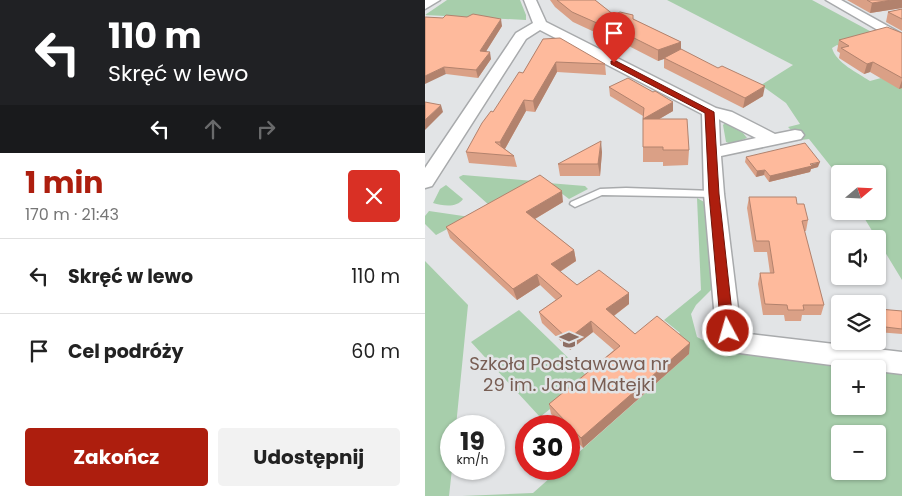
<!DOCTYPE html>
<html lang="pl">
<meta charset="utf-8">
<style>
body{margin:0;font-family:Poppins,sans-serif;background:#f2f2f2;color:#222;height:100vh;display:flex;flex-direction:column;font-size:19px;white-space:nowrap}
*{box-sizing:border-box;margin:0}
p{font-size:16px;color:#767676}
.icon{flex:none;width:28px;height:28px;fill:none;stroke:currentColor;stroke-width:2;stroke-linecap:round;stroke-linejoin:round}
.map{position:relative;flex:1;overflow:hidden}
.drawer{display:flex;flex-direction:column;background:#fff;width:425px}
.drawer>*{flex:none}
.hud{background:#202124;color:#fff;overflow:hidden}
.needle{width:32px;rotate:71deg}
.buttons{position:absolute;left:406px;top:165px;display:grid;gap:10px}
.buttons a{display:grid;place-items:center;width:55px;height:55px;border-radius:5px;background:#fff;box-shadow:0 1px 4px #0004;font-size:25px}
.speed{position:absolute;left:15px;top:415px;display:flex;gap:10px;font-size:25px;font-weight:700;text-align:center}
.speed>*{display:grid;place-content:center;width:65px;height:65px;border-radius:50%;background:#fff;box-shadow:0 1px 4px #0004;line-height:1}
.speed small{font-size:12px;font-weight:400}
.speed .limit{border:8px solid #d22;background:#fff;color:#111}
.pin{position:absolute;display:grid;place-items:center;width:42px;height:42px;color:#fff;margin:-51px -21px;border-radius:50% 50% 50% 0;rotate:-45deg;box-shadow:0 0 5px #0007}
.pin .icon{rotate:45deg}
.me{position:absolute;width:55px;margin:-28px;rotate:354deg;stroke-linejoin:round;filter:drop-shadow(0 0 4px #0008)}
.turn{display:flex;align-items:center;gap:18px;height:105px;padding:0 25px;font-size:22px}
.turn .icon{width:65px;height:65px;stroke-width:2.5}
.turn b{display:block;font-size:35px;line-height:42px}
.lanes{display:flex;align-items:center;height:48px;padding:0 25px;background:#0003;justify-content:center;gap:25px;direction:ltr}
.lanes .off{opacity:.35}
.round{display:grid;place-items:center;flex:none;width:52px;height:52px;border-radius:5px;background:#f2f2f2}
.headline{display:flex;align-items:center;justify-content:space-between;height:85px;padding:0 25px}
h1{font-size:30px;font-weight:700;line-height:38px;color:#ad1e0e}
.primary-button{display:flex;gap:10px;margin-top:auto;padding:10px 25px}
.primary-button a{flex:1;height:58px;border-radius:5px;background:#ad1e0e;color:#fff;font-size:20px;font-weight:700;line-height:58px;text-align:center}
.primary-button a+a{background:#f2f2f2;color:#222}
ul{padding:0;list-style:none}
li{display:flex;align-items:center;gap:15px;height:75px;padding:0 25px;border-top:1px solid #e0e0e0}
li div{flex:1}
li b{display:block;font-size:19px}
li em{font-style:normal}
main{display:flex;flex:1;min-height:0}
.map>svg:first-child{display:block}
.green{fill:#a7ceab;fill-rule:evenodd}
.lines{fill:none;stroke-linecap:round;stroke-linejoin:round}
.service-casing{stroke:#a8aaac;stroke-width:3}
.minor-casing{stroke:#a8aaac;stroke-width:3}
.service{fill:#fff;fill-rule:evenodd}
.minor{fill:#fff;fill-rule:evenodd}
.wall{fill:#daa086}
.shaded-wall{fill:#b2826d}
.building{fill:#feba9c;stroke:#b2826d}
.route{fill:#ad1e0e;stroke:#701409}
.labels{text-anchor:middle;stroke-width:5;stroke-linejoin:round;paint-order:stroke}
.education-label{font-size:18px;fill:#785e54;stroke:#e2e4e6}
</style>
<main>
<section class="drawer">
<div class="hud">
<div class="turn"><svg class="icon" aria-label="left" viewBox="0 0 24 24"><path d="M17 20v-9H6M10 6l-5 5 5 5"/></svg><div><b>110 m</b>Skręć w lewo</div></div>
<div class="lanes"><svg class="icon" aria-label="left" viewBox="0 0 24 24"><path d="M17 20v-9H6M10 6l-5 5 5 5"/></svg><svg class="icon off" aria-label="ahead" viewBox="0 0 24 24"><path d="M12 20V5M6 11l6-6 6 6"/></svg><svg class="icon off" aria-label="right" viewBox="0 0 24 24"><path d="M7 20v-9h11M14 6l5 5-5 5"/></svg></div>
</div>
<div class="headline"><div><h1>1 min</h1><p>170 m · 21:43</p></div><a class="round" style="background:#d93025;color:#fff"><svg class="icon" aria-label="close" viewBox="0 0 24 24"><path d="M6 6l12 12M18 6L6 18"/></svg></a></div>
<ul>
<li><svg class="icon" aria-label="left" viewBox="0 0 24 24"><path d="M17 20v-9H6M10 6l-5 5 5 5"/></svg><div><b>Skręć w lewo</b></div><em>110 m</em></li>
<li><svg class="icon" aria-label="arrive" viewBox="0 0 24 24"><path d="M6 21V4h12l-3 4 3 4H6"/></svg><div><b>Cel podróży</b></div><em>60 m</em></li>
</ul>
<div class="primary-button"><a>Zakończ</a><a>Udostępnij</a></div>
</section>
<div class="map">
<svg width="477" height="496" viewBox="0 0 477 496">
<rect width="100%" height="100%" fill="#e2e4e6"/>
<path class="green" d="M22,0h73l6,15v5l-101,-5z
M242,0h145l69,37 -38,11 -6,-3 -5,3c4,15 26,25 38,33l11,-3 21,10v192l-42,-69h17v-37h-37v4l-31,-39 -8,1 -13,-13 12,-3 -14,-21 -25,-18 32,-20z
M300,123l18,10 4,5 -16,6 -5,-2 -3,-17z
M38,175l70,6 -43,25 -30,-27 -1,-2z
M123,183l37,3 3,3 -19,10z
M21,185l17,14c-6,9 -20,7 -30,4l7,-14z
M272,198l9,5 6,86 -16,16 -5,9 6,23 10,5 20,-1 175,27v128h-440l71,-3 27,-24h9v-8l120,-107 -17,-14 8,-7 -16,-13 37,-30zM415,369h37v37h-37zM415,434h37v37h-37z
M4,211l41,6 -34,18 -11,-11v-8z
M0,261l43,44 -12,121h-5l1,43 -3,27h-24z
M94,310l70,68 -49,39 -69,-75z"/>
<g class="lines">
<g class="service-casing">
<path id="service" d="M201,188l88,3 5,3 -5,3 -112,-2 -27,12 -5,-3 1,-2 29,-13z"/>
</g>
<g class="minor-casing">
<path id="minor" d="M0,0h15l-15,9z
M99,0h12l10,22 170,86 16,4 43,22 20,-4 6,1 3,4 -3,4 -80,17 3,38 17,139 161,19v22l-25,-3v-2h-15l-130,-17 -9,-3 -7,-18 -12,-137 -2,-80 -162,-84 -14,9 -94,147 -7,2v-20l91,-135 17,-10zM294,119l1,1 36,18 -36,8z
M401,0h15l61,34v10z"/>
</g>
<use href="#service" class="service"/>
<use href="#minor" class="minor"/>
</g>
<path class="wall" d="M125,0h45l19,15 19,4 48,23v8l82,46 -20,12 -79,-40v-9l-6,2 -39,-20 -3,1 -43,-20 -18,-15z
M422,0h55v8l-32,5z
M477,9v22l-16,-9 2,-10z
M0,17l77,9 -16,25 5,8 -13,19 -32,-4z
M477,33v55l-3,1 -29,-17 -6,2 -25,-16 1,-5 -3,-2 2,-11z
M118,39l62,25 1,11 -49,-3 -22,40 -9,-1 -21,38 9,7 3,11 -48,-4 -3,-11 57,-79z
M184,87l64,24 -14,8 30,31 -1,15 -25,1v-4h-20v-46l-33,-20z
M177,152l-2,24h-40l-2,-12z
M321,157l72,10 -7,2 -1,3 -41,10 -5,-7 -8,2 -11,-15z
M324,197l48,7 11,16 -2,11h-2l20,74 -3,10h-19l-1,6h-16l-1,-6h-21l-5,-31 2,-11h10l-3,-21h-13l-7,-44z
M138,202l-28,17 39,31 2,11 -16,11 17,13 52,19 -15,12 21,18 54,20 -106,94 -14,-15v-7h-6l-12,-12 -2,-10 65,-54 -21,-18 -23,18 -28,-27 -3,-11 17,-12 -16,-15 -23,15 -67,-62 -4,-11z
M430,296l23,2 1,11 23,2v23l-25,-2v-28h-24v-2z"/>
<path class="shaded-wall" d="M467,0h10v8l-32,5 2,-10z
M76,19l1,7 -20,32 -2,-7z
M193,30l1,11 -3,1 -1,-11z
M256,42v11l-23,8v-11z
M65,52l1,7 -13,19 -2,-8z
M131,62l1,10 -22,40 -2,-11z
M448,62l-3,10 -6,2 3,-10z
M19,67l2,7 -21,10v-8z
M477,80v8l-3,1z
M340,86l-2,10 -20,12 2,-10z
M99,100l2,11 -24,43 -2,-12z
M248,102v9l-29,17 -1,-9z
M16,105l2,7 -18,18v-10z
M176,141l1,11 -2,24 -2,-12z
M395,162l-2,5 -7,2 -1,3 -41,10 1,-6z
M340,170l-1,5 -8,2 1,-6z
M137,191l1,11 -35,21 -2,-11z
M149,250l2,11 -23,15 -2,-12z
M112,274l3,11 -23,15 -4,-11z
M204,293v11l-21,16 -2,-11z
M166,321l2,11 -23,18 -2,-11z
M265,343l-1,11 -106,94 -2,-10z"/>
<path class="building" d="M132,0h38l19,15 6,-3 13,3v4l48,23 -23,8 -40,-20 -3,1 -43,-19z
M442,0h25l-20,3z
M477,9v10l-14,-7z
M48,14l28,5 -21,32 10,1 -14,18 -32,-3 -19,9v-59l18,1 3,-3 21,2z
M462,27l15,6v45l-29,-16 -6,2 -26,-16 8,-2 -10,-6z
M135,38l45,26 -49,-2 -23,39 -9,-1 -24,42h-5l19,14 -48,-4 16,-29 9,-12 2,1 26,-40 4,1 20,-34z
M256,49l37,19 4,-2 43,20 -20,12 -81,-40z
M203,78l25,14 2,-1 18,11 -30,17 1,-11 -35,-21z
M0,102l16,3 -16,15z
M218,119h44l2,31h-26v-3h-20z
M176,141l-3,23h-40z
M380,143l15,19 -10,2 2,2 -42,10 -5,-6 -8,1 -11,-14z
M115,175l22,16 -36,21 48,38 -23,14 26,21 22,-15 30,23 -23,16 29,25 22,-18 33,27 -109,95 -32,-34 71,-58 -29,-25 -23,18 -29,-27 23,-16 -25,-22 -24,15 -67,-62z
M324,197h47l1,7h7l4,16 -6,1 22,84h-21l1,5h-16l-1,-5 -22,-1 -5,-31h14l-5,-32h-13z
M430,296l23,2 1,11 23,2v18l-25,-3v-22h-21z"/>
<path class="route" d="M186,61h5l98,51 5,82 15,137 -2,4 -4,2 -5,-2 -2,-4 -12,-137 -4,-81 -94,-49z"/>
<defs>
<g id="school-bare" transform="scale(1.5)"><path d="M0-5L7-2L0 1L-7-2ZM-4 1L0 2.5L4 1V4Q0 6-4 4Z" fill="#8d6e63" stroke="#e2e4e6" stroke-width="2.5" paint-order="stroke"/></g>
</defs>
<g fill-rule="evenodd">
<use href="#school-bare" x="144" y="340"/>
</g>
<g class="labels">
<g class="education-label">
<text x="144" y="370">Szkoła Podstawowa nr<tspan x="144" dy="21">29 im. Jana Matejki</tspan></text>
</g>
</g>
</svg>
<div class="buttons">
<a><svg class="needle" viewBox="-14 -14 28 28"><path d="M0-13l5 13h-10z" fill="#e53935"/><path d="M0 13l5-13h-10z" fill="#767676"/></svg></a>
<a><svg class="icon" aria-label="sound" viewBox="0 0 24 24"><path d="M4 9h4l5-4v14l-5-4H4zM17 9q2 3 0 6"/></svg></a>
<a><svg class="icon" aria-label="layers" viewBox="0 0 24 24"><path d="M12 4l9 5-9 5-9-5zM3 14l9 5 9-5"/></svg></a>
<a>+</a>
<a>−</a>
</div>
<div class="speed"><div>19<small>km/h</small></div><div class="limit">30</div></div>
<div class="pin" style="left:189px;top:63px;background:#d93025"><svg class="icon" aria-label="arrive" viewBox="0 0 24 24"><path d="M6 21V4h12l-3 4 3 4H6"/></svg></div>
<svg class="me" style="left:303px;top:331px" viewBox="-20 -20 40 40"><circle r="17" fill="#ad1e0e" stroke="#fff" stroke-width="3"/><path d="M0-11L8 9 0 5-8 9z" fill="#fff"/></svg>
</div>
</main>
